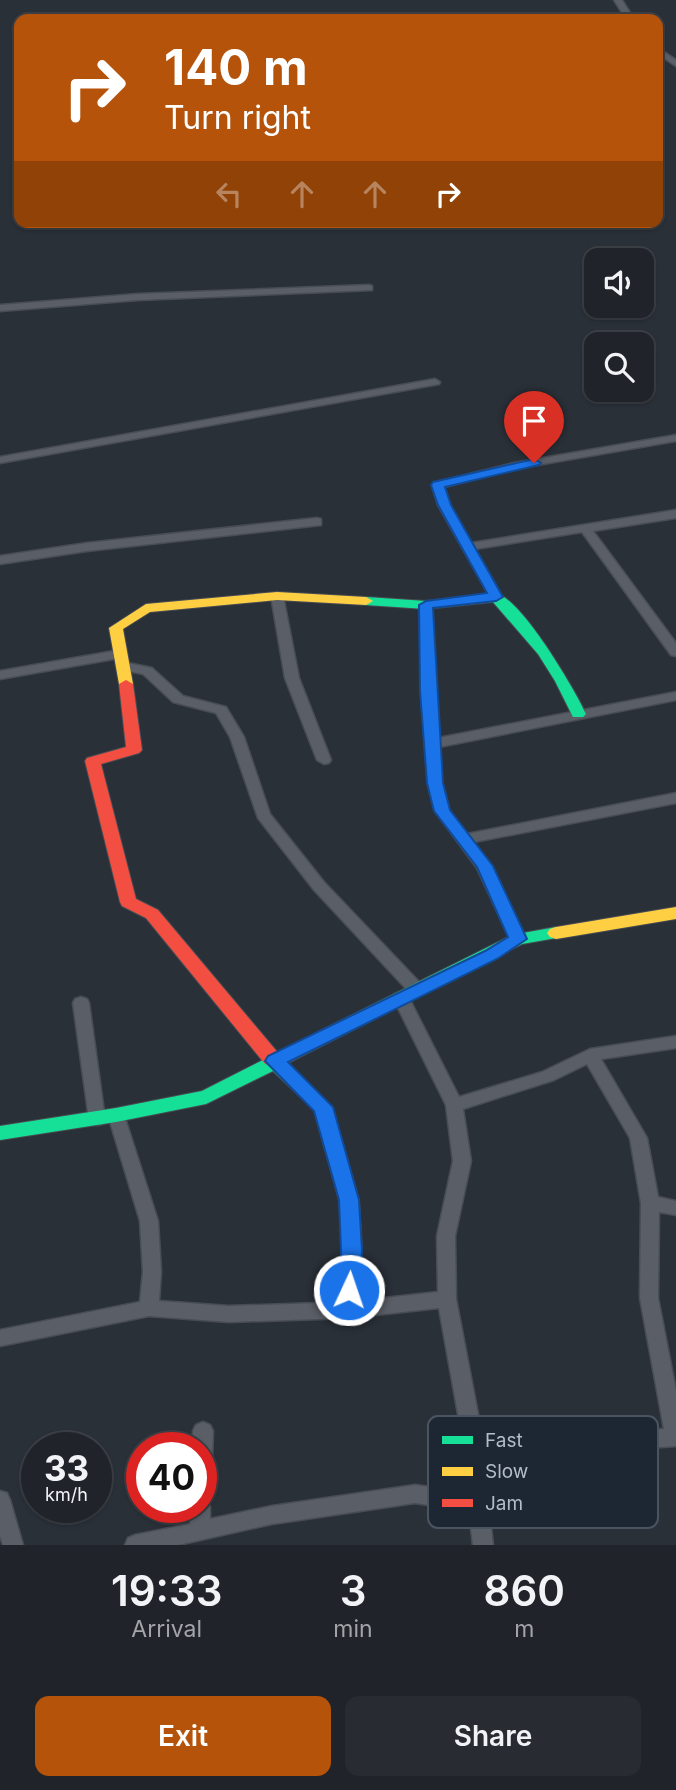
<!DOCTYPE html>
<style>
body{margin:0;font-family:Inter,sans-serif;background:#282c32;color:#f1f3f6;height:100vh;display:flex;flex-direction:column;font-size:26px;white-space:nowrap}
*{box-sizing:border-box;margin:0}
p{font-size:23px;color:#a2a4a8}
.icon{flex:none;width:38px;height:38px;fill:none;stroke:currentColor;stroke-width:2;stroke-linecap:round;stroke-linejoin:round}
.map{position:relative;height:1545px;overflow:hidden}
.side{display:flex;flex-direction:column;background:#20242a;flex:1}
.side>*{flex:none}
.banner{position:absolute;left:14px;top:14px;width:649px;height:214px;border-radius:14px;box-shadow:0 2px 5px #0004,0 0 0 2px #3d4147;background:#b45309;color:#fff;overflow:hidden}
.buttons{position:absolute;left:584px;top:248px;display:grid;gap:14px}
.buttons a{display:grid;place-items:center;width:70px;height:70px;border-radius:14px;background:#20242a;box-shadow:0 2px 5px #0004,0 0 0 2px #3d4147;font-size:35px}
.speed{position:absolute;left:21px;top:1432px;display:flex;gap:14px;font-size:35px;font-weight:700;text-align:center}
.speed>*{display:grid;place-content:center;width:91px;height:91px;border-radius:50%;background:#20242a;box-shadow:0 2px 5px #0004,0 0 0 2px #3d4147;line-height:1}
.speed small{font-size:18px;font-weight:400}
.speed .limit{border:10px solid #d22;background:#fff;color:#111}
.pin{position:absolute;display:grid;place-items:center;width:60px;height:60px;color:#fff;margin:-72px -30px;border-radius:50% 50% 50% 0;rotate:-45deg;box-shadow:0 0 7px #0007}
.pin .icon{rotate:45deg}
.me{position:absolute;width:77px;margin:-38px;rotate:3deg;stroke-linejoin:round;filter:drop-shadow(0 0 5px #0008)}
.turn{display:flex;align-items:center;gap:24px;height:147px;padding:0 35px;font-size:32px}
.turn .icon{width:91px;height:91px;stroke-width:2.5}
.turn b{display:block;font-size:49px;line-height:60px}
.lanes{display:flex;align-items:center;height:66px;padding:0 35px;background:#0003;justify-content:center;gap:35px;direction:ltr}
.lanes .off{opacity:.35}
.eta{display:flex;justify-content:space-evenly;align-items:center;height:119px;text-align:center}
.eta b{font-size:42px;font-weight:600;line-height:49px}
.cta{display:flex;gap:14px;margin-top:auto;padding:14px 35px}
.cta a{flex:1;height:80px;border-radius:14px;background:#b45309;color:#fff;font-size:28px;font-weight:600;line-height:80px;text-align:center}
.cta a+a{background:#282c32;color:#f1f3f6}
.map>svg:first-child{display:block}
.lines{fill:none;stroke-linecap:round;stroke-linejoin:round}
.street-casing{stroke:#484c53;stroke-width:3}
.fast-casing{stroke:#484c53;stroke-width:2}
.slow-casing{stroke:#484c53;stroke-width:2}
.jam-casing{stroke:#484c53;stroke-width:2}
.street{fill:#5a5e66;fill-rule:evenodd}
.fast{fill:#16e098;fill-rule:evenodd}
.slow{fill:#ffcf43;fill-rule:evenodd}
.jam{fill:#f24e42;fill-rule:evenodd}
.route{fill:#1a73e8;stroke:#114b97;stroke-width:2}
.key{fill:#1d2633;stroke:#4a5360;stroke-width:2}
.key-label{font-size:19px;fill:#b4bcc9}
</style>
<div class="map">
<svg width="676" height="1545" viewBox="0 0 676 1545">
<rect width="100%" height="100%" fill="#2a3038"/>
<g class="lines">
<g class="street-casing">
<path id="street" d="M614,0h8l12,19h-8z
M658,48l18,12v6l-18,-12z
M369,285l3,1v4l-234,10 -138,11v-6l138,-11z
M435,379l5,3 -1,2 -439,79v-6z
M676,435v6l-162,28 -70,18 6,18 21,38 205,-33v8l-83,13 83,112v13l-5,-1 -89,-123 -107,17 27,48 -6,4 -4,-1 -54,-95 -6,-20 2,-2 80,-20z
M317,518l4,1v6l-234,26 -87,13v-8l87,-13z
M277,592l6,4 16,82 32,82 -2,3 -5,1 -7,-4 -32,-82 -14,-82z
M426,601l6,4 6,133 238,-46v8l-237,47 3,36 7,27 18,24 209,-41v10l-202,39 17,24 35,73 -3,4h-10l-3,-4 -33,-71 -42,-57 -7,-28 -7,-92 -1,-86z
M120,650l5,1 1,3 -1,3 -125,22v-8z
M123,662l29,6 31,28 43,11 18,30 26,77 54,68 99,104 2,4 -2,4h-12l-97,-104 -56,-72 -28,-81 -14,-24 -43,-11 -30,-28 -25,-5 -2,-3z
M401,992l6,2 2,4 50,99 83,-25 48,-23 86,-13v12l-75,11 46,79 11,59 18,4v14l-17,-3 -1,86 18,93v55l-113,8 -79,12 9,79h-20l-4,-34 -54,-8 -143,21 -94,21h-53l3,-7 7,-3 55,-11v-17h11v-9l6,2 3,7v12l62,-13 143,-21 52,7 -9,-78 -19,-106 -91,10 -119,4 -80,-6 -149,30v-16l140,-28 3,-30 -3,-51 -32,-106 2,-5 6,-1 6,1 2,5 34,106 3,51 -2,29 70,5 119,-4 90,-10 -1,-56 16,-75 -7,-56 -53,-107 2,-4zM587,1064l43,74 11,65 -1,95 24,131 -101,7 -81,13 -4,-35 -22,-115 -1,-63 16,-75 -8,-52 91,-29z
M81,997l6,2 2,4 16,116 -2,5 -6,1 -6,-1 -2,-5 -16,-116 2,-4z
M203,1422l7,3 3,6 -2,54 -3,6 -7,3v-47h-8v-16l3,-6z
M0,1491l7,2 3,7 13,45h-20l-3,-9z"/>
</g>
<g class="fast-casing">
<path id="fast" d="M496,593c26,7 78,95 90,121l-3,3h-10l-18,-36 -17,-27 -45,-52 -67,7 -60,-4 -7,-4 7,-4 60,4z
M556,927l6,2 3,4 -3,4 -40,7 -234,119 44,44 27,93 3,50 -4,60 -3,6 -7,3 -7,-3 -3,-6 4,-60 -3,-50 -25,-90 -41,-39 -67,33 -90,18 -116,18v-14l116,-18 86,-17 61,-31 2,-6 11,-1 236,-118z"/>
</g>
<g class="slow-casing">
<path id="slow" d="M277,592l89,5 7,4 -7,4 -89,-5 -127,12 -27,17 10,55 -7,4 -7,-4 -10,-56 37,-24z
M676,907v12l-120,20 -6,-2 -3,-4 3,-4 6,-2z"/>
</g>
<g class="jam-casing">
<path id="jam" d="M126,680l7,4 9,66 -3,3 -38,11 35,135 22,11 121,144 2,5 -2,5 -7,2 -7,-2 -119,-146 -24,-12 -2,-4 -35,-141 2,-3 39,-11 -7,-63z"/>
</g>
<use href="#street" class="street"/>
<use href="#fast" class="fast"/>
<use href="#slow" class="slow"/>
<use href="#jam" class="jam"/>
</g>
<path class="route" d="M534,459l7,4 -2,2 -94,22 6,18 52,92 -7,4 -63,7 10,175 7,27 43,56 34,73 -30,20 -209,103 45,45 26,93 3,50 -2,40 -3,6 -8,3 -7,-3 -3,-6 2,-40 -2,-50 -25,-89 -49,-50 3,-5 217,-105 23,-14 -31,-70 -43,-56 -7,-28 -7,-92 -1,-86 7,-4 61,-8 -49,-88 -7,-20 2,-3z"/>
<rect x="428" y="1416" width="230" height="112" rx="10" class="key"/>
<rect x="442" y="1436" width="31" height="8" fill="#16e098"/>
<rect x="442" y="1467" width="31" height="9" fill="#ffcf43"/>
<rect x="442" y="1499" width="31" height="8" fill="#f24e42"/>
<g class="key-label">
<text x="485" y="1447">Fast</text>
<text x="485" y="1478">Slow</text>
<text x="485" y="1510">Jam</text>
</g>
</svg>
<div class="buttons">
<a><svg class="icon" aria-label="sound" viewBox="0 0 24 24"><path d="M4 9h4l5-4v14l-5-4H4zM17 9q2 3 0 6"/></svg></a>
<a><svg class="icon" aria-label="search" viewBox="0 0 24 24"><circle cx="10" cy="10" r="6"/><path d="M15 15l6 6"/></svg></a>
</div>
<div class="speed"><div>33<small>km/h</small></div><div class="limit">40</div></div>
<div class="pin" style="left:534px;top:463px;background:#d93025"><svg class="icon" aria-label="arrive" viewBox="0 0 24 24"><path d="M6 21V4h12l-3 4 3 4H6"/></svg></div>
<svg class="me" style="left:349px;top:1290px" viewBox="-20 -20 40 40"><circle r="17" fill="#1a73e8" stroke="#fff" stroke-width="3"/><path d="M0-11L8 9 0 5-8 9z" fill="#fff"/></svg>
<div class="banner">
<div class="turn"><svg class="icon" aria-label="right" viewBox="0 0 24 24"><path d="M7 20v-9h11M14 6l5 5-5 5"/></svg><div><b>140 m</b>Turn right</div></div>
<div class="lanes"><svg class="icon off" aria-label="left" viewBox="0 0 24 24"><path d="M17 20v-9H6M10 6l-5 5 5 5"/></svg><svg class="icon off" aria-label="ahead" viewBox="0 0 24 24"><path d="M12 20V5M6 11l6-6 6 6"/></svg><svg class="icon off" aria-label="ahead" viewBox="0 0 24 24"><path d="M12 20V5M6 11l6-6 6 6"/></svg><svg class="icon" aria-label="right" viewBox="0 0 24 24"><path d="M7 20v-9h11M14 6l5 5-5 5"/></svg></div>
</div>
</div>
<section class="side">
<div class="eta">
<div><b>19:33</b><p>Arrival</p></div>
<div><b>3</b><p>min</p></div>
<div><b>860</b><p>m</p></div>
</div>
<div class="cta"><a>Exit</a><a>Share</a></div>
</section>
